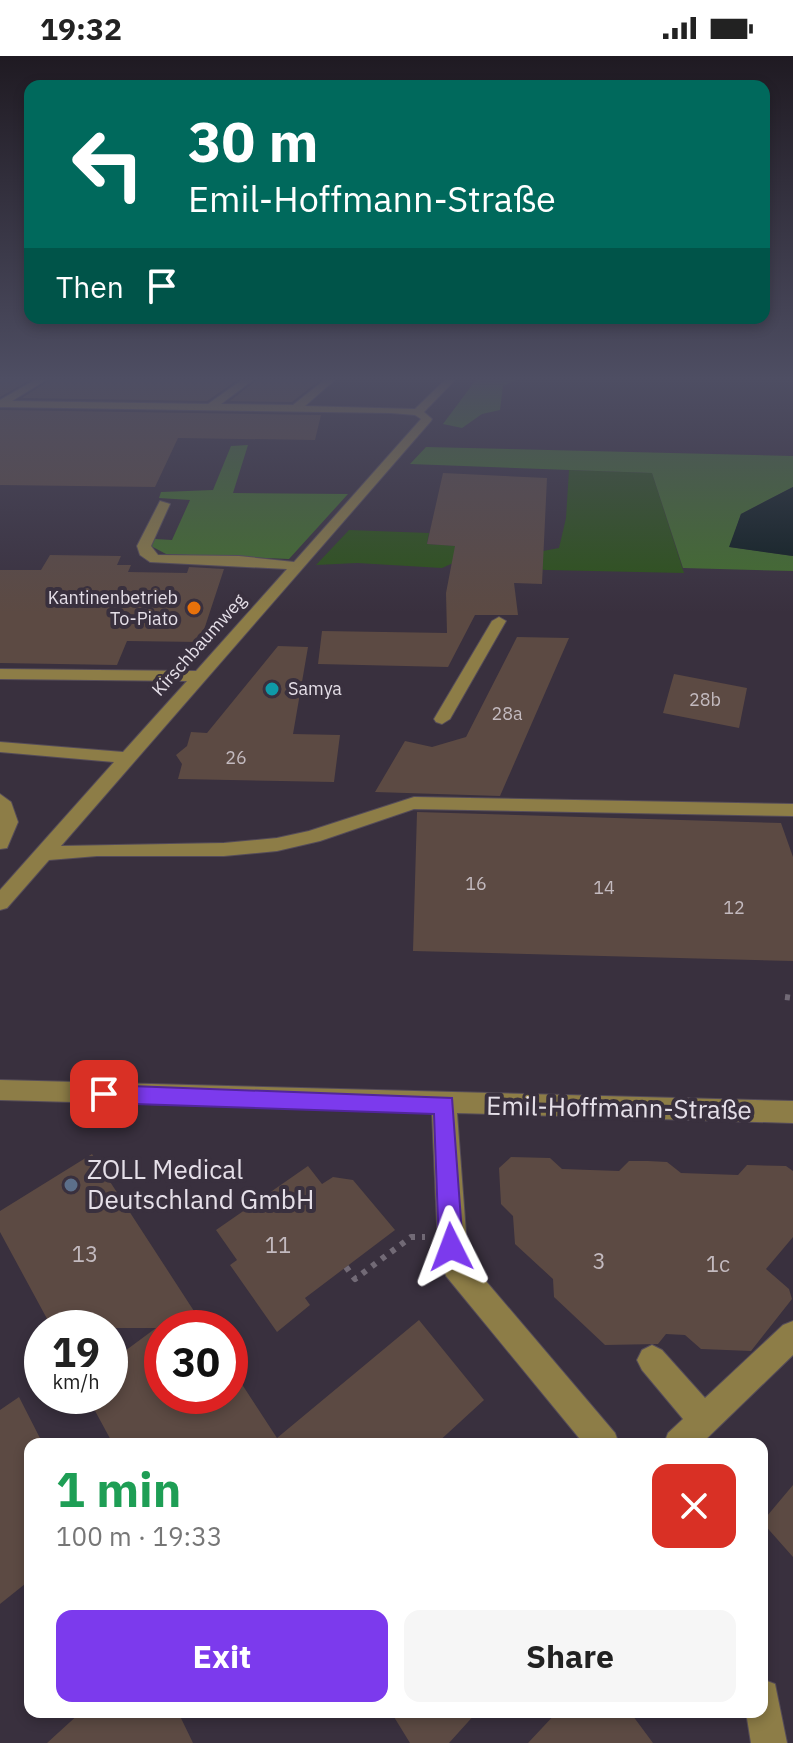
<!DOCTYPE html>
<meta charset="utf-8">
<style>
body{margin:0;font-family:"IBM Plex Sans",sans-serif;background:#f6f6f6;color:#222;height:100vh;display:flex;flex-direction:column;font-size:30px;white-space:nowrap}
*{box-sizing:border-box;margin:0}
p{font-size:26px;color:#767676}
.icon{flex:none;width:44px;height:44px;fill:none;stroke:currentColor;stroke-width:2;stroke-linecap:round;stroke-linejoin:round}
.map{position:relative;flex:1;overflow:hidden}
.side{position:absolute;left:24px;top:1382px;width:744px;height:280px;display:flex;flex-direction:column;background:#fff;border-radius:16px;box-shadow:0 4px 12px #0003}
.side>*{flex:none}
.banner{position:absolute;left:24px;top:24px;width:746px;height:244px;border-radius:16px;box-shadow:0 4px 12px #0003;background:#00695c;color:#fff;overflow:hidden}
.speed{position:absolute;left:24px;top:1254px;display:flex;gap:16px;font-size:40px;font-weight:700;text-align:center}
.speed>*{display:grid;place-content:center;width:104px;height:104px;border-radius:50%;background:#fff;box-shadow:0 4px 12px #0003;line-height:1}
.speed small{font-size:20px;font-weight:400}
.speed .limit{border:12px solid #d22;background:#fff;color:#111}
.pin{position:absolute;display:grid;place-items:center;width:68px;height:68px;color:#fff;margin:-34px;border-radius:16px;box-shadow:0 4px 12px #0006}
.me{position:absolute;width:88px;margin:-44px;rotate:357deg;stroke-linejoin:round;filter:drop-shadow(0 0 6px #0008)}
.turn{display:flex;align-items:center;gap:28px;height:168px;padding:0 32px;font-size:36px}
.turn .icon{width:104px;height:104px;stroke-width:2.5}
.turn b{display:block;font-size:56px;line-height:68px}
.then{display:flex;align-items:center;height:76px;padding:0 32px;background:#0003;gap:16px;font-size:30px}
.round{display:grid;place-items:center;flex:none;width:84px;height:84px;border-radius:16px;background:#f6f6f6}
.overview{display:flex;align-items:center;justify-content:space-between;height:136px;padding:0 32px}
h1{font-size:48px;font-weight:700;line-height:60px;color:#1e9e55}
.primary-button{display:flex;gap:16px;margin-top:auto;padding:16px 32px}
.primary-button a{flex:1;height:92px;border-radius:16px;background:#7c3aed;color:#fff;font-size:32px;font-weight:700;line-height:92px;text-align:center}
.primary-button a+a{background:#f6f6f6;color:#222}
.status{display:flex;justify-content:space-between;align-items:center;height:56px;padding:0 40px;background:#fff;direction:ltr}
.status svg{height:22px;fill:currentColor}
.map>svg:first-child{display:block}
.green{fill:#2c5318}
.forest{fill:#436f2d}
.water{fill:#0d1d1f}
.building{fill:#5c4a43}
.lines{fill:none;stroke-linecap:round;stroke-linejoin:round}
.minor-casing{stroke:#554c59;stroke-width:2}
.path{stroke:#726a76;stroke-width:6;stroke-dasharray:5 7;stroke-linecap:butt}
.minor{fill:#8d7d47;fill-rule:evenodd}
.route{fill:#7c3aed;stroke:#51269a;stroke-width:2}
.food-dot{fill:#e8710a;stroke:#39303e;stroke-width:3}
.culture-dot{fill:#0f9aa8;stroke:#39303e;stroke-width:3}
.service-dot{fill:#5c6f8a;stroke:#39303e;stroke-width:3}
.labels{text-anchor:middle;stroke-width:8;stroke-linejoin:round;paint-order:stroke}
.far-poi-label{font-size:18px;fill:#e5dfe8;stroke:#39303e;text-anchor:end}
.far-street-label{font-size:18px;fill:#e5dfe8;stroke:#39303e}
.number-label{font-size:18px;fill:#c3babf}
.near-number-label{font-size:22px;fill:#c3babf}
.near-street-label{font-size:26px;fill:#e5dfe8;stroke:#39303e}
.near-poi-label{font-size:26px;fill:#e5dfe8;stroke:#39303e;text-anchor:start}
</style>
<div class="status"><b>19:32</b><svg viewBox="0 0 49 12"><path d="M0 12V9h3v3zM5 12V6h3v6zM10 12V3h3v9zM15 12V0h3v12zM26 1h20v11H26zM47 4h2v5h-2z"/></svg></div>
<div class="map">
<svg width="793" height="1687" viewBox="0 0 793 1687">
<rect width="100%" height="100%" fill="#39303e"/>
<path class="green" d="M569,414l83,3 32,100 -137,-3 -94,-7 -11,5 -85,-5 -41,2 33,-35 80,3 -2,11 116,7 16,-3 7,-30z"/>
<path class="forest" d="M478,321h45l-20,9 -3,24 -18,4 -20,14 -19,-4z
M248,389l-15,48 115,1 -59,65 -123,-5 -15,-8 4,-7 17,1 18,-40 -31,-2 2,-6 52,-2 18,-44z
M426,391l367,9v31l-52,27 -11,33 63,9v15l-110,-3 -31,-95 -242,-9z"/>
<path class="water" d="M793,431v69l-64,-9 12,-33z"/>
<path class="building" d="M0,321h35l-35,20z
M54,321h177l9,1 -33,23 -185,-3z
M260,321h64l-32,25 -62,-1z
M0,354l321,5 -6,25 -137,-2 -23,49 -155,-2z
M443,417l104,5 -5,106 -28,-1 4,32h-43l-27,52 -130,-3 4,-33 125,2 -1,-40 9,-47 -28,-2z
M50,499l71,1 -4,9h14l-3,7 59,1 2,-6 35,2 -24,73 -73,-1 -10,24 -117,-2v-93h41z
M517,581l52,1 -69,158 -125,-4 30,-51 27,6 34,-10z
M278,590l30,1 -15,87 47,1 -6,47 -156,-3 4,-15 -6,-9 11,-9 4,-14 16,1z
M674,618l73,14 -8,40 -76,-15z
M417,756l364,11 12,34v104l-380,-10z
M92,1098l113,174h-43v68h68v-30l47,72 142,-118 65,80 -48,44h-323l-26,-48h23v-34l46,-34h-104l-52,-96v-21z
M511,1101l39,1 12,11 57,2 10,-10h19l19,1 14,11 57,2 9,-10 39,1 7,5v66l-27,32 23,20 3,10 -41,52 -50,-2 -16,-14 -19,-1 -8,10 -53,1 -51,-48 -1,-18 -38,-35 -2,-28 -12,-12 -2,-36z
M308,1110l14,18 11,-7 20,3 42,50 -90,68 5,7 -33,27 -47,-67 7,-5 -21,-30z
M19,1341l24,47h-13v136l-30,24v-194z
M793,1429v72l-31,-35z
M81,1656h97l15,31h-146z
M391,1656h86l-28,31h-39z
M557,1656h73l23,31h-125z"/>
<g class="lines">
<g class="minor-casing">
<path id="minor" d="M40,321h11l-39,24 196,3 38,-27h11l-36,27 72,1 35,-28h10l-33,29 110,3 33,-32h10l-34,35 8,7 -1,2 -370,425 163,-3 53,-5 32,-7 105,-34 379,7v12l-379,-7 -94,32 -43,10 -53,5h-127l-48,4 -42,48 -7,2v-20l114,-128 -114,-10v-10l123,10 64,-71 -187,-2v-10l196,2 91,-102 -137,-7 -10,-7 -3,-9 23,-45 10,3 -19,42 7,9 81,1 55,6 127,-143 -6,-4 -24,-2 -391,-6v-7z
M499,561l7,4 -56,98 -8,5 -6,-2 -2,-3 58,-98z
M0,738l11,8 7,20 -11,26 -7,1z
M0,1024l793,21v22l-336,-10 11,147 147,173 4,11h-35l-138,-168 -8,-29 -6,-135 -432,-12z
M793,1265v34l-92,89h-37l4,-11 15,-14 -41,-49 -5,-10 5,-10 10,-5 10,5 43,48 78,-73z
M762,1623l13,5 12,59h-36l-5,-31h16z"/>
</g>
<path class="path" d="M785,941l8,1
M346,1211l9,12 56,-42h14"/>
<use href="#minor" class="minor"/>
</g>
<linearGradient id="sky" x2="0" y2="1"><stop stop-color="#1f1a22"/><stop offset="0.58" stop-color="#4e4e63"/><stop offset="1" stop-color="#4e4e63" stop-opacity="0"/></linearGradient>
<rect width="793" height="557" fill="url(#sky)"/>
<path class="route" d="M104,1029l348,13 11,149 -4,9 -8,3 -9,-3 -3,-9 -5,-133 -330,-11 -7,-2 -3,-7 3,-7z"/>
<circle class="food-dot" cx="194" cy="552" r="8"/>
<circle class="culture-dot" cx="272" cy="633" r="8"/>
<circle class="service-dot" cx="71" cy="1129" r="8"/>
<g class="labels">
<g class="far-poi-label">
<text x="178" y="548">Kantinenbetrieb<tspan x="178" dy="21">To-Piato</tspan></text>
<text x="288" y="639" text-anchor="start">Samya</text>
</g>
<g class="far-street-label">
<text transform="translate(199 589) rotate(-48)" y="6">Kirschbaumweg</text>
</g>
<g class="number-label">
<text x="705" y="650">28b</text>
<text x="507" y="664">28a</text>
<text x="236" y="708">26</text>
<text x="476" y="834">16</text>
<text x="604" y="838">14</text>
<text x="734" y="858">12</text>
</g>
<g class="near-number-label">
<text x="278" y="1197">11</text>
<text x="85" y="1206">13</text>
<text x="599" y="1213">3</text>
<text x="718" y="1216">1c</text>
</g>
<g class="near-street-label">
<text transform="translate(619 1052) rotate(1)" y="9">Emil-Hoffmann-Straße</text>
</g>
<g class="near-poi-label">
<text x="87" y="1123">ZOLL Medical<tspan x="87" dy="30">Deutschland GmbH</tspan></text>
</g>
</g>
</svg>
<div class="speed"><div>19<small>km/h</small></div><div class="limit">30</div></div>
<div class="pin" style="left:104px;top:1038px;background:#d93025"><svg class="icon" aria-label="arrive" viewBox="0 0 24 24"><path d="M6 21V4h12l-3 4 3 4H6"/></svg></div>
<svg class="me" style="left:451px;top:1191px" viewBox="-20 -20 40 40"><path d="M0-17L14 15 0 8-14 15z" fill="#7c3aed" stroke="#fff" stroke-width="4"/></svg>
<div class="banner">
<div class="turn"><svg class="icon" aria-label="left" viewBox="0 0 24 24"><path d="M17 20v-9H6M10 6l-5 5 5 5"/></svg><div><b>30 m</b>Emil-Hoffmann-Straße</div></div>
<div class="then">Then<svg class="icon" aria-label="arrive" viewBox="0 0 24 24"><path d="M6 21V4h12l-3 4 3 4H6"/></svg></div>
</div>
<section class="side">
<div class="overview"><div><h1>1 min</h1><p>100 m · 19:33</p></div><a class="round" style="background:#d93025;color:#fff"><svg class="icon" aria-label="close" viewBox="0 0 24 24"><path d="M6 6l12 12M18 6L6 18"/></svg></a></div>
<div class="primary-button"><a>Exit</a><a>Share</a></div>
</section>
</div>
